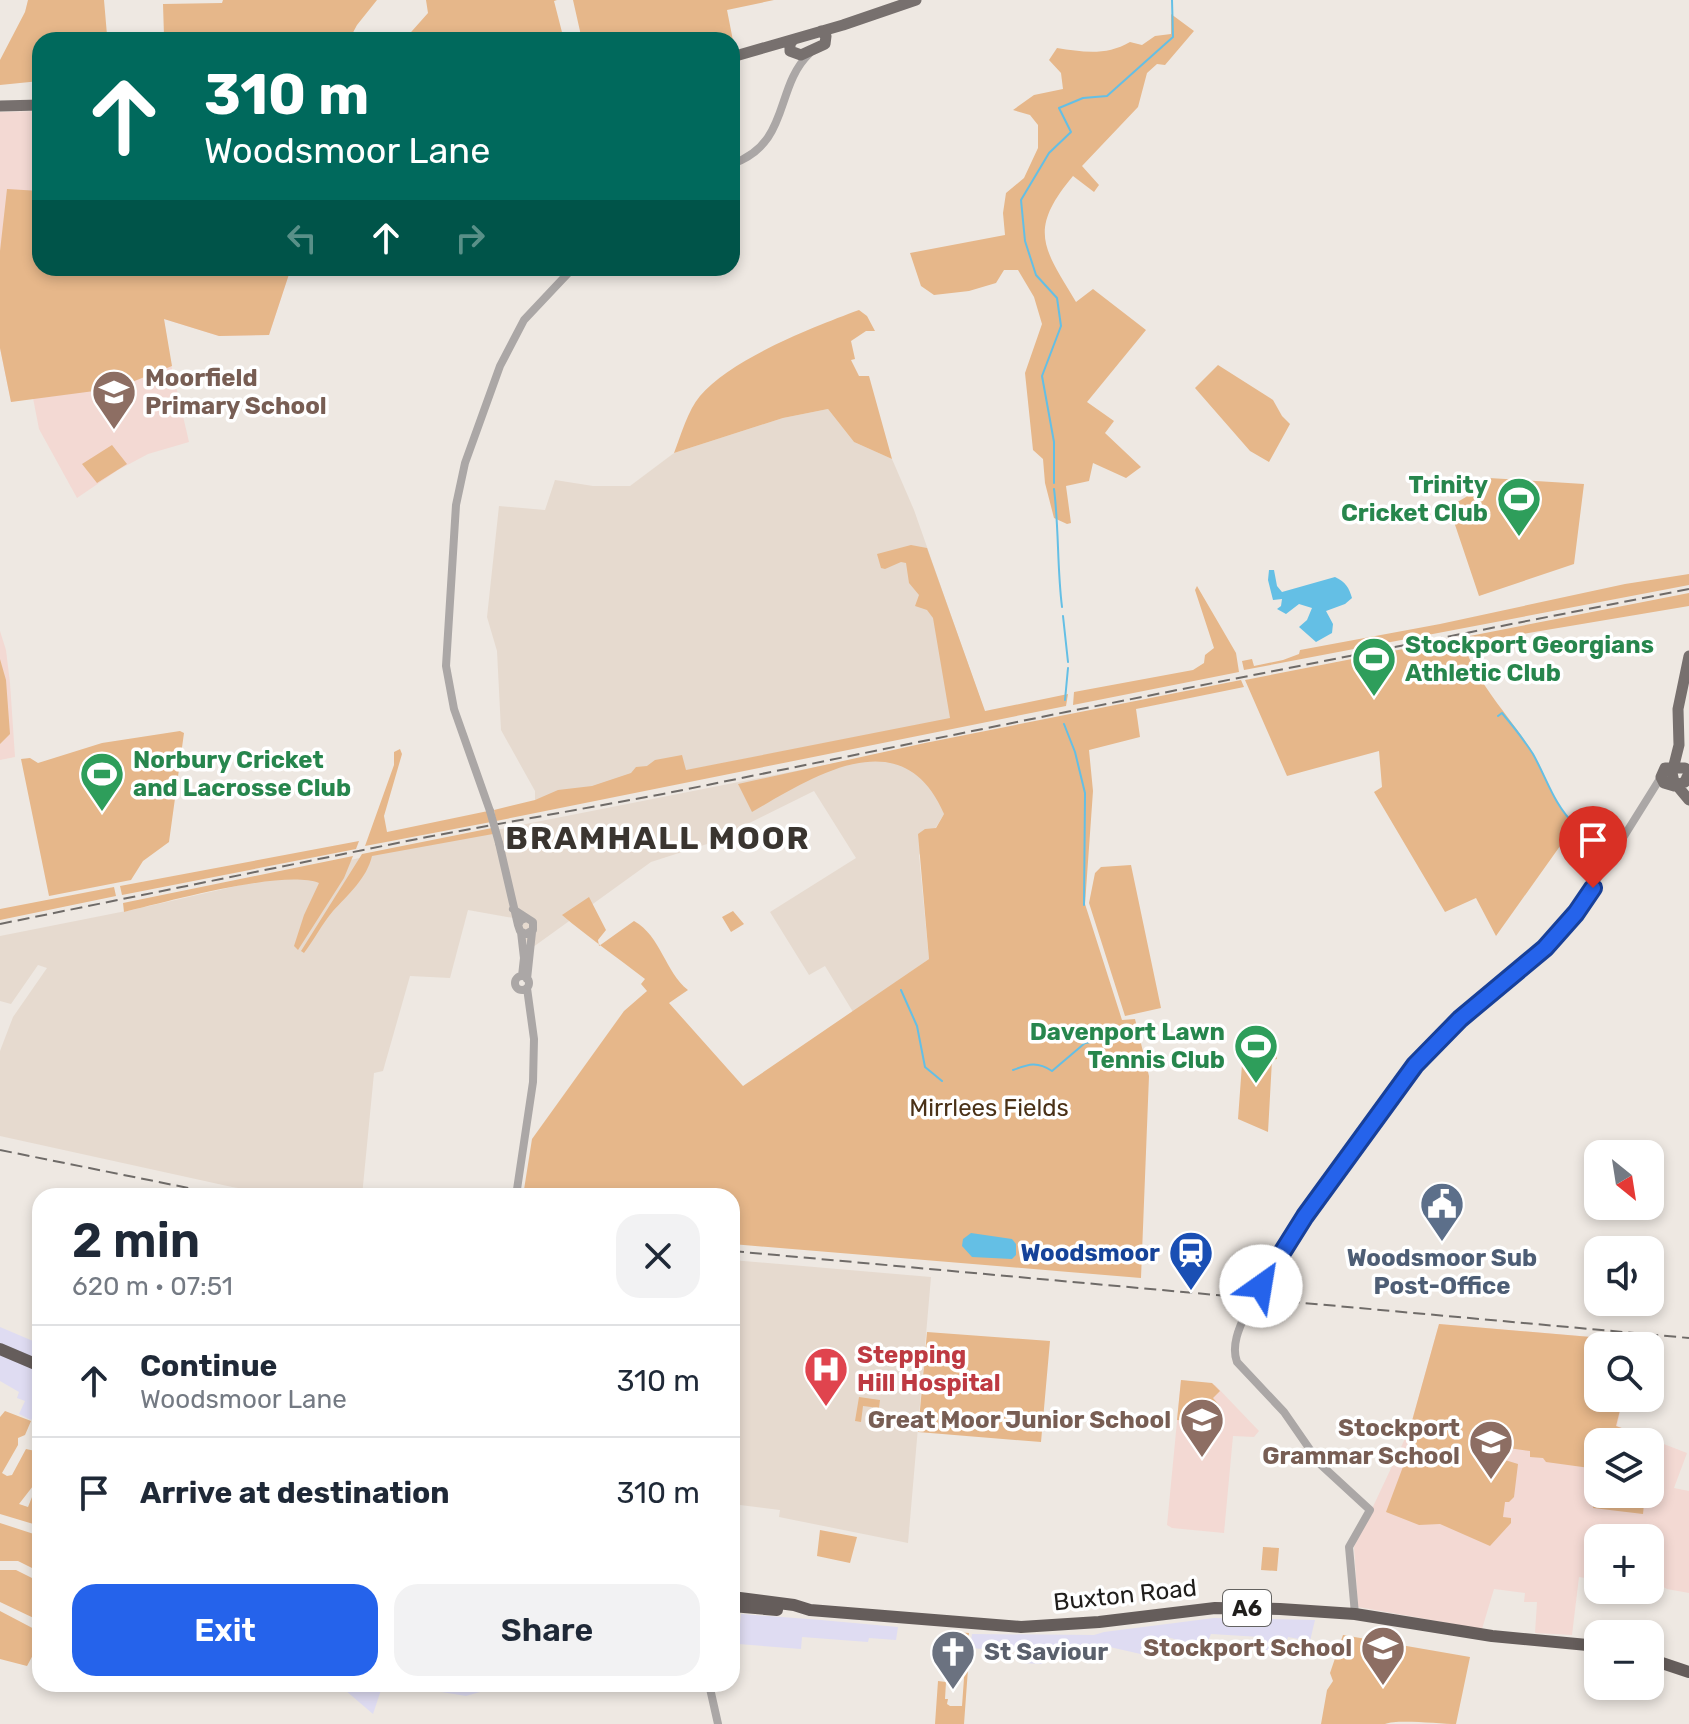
<!DOCTYPE html>
<meta charset="utf-8">
<style>
body{margin:0;font-family:Rubik,sans-serif;background:#f2f2f3;color:#1f2937;height:100vh;display:flex;flex-direction:column;font-size:30px;white-space:nowrap}
*{box-sizing:border-box;margin:0}
p{font-size:26px;color:#747a83}
.icon{flex:none;width:44px;height:44px;fill:none;stroke:currentColor;stroke-width:2;stroke-linecap:round;stroke-linejoin:round}
.map{position:relative;flex:1;overflow:hidden}
.side{position:absolute;left:32px;top:1188px;width:708px;height:504px;display:flex;flex-direction:column;background:#fff;border-radius:24px;box-shadow:0 4px 12px #0003}
.side>*{flex:none}
.guide{position:absolute;left:32px;top:32px;width:708px;height:244px;border-radius:24px;box-shadow:0 4px 12px #0003;background:#00695c;color:#fff;overflow:hidden}
.needle{width:52px;rotate:150deg}
.buttons{position:absolute;left:1584px;top:1140px;display:grid;gap:16px}
.buttons a{display:grid;place-items:center;width:80px;height:80px;border-radius:16px;background:#fff;box-shadow:0 4px 12px #0003;font-size:40px}
.pin{position:absolute;display:grid;place-items:center;width:68px;height:68px;color:#fff;margin:-82px -34px;border-radius:50% 50% 50% 0;rotate:-45deg;box-shadow:0 0 8px #0007}
.pin .icon{rotate:45deg}
.me{position:absolute;width:88px;margin:-44px;rotate:32deg;stroke-linejoin:round;filter:drop-shadow(0 0 6px #0008)}
.turn{display:flex;align-items:center;gap:28px;height:168px;padding:0 40px;font-size:36px}
.turn .icon{width:104px;height:104px;stroke-width:2.5}
.turn b{display:block;font-size:56px;line-height:68px}
.lanes{display:flex;align-items:center;height:76px;padding:0 40px;background:#0003;justify-content:center;gap:40px;direction:ltr}
.lanes .off{opacity:.35}
.round{display:grid;place-items:center;flex:none;width:84px;height:84px;border-radius:24px;background:#f2f2f3}
.summary{display:flex;align-items:center;justify-content:space-between;height:136px;padding:0 40px}
h1{font-size:48px;font-weight:600;line-height:60px}
.action{display:flex;gap:16px;margin-top:auto;padding:16px 40px}
.action a{flex:1;height:92px;border-radius:24px;background:#2563eb;color:#fff;font-size:32px;font-weight:600;line-height:92px;text-align:center}
.action a+a{background:#f2f2f3;color:#1f2937}
ul{padding:0;list-style:none}
li{display:flex;align-items:center;gap:24px;height:112px;padding:0 40px;border-top:2px solid #e0e1e3}
li div{flex:1}
li b{display:block;font-size:30px}
li em{font-style:normal}
.map>svg:first-child{display:block}
.commercial{fill:#dfdcf2}
.built{fill:#e6dacf}
.education{fill:#f3d9d3;fill-rule:evenodd}
.green{fill:#e6b78a}
.water{fill:#64bfe5}
.lines{fill:none;stroke-linecap:round;stroke-linejoin:round}
.stream{stroke:#64bfe5;stroke-width:2}
.minor{stroke:#aba7a6;stroke-width:8}
.major{stroke:#77706e;stroke-width:11}
.highway{stroke:#655d5b;stroke-width:12}
.rail{stroke:#6f6b68;stroke-width:2;stroke-dasharray:12 6;stroke-linecap:butt}
.minor-bridge{stroke:#aba7a6;stroke-width:8}
.route-casing{stroke:#184099;stroke-width:20}
.route{stroke:#2563eb;stroke-width:14}
.labels{text-anchor:middle;stroke-width:7;stroke-linejoin:round;paint-order:stroke}
.shield{fill:#fff;stroke:#636260;stroke-width:2}
.shield-label{font-size:22px;font-weight:bold;fill:#201e1c}
.education-label{font-size:24px;font-weight:bold;fill:#785e54;stroke:#fff;text-anchor:end}
.leisure-label{font-size:24px;font-weight:bold;fill:#27864d;stroke:#fff;text-anchor:end}
.park-label{font-size:24px;fill:#4a3117;stroke:#fff}
.transit-label{font-size:24px;font-weight:bold;fill:#164399;stroke:#fff;text-anchor:end}
.service-label{font-size:24px;font-weight:bold;fill:#4e5e75;stroke:#fff}
.health-label{font-size:24px;font-weight:bold;fill:#be3a42;stroke:#fff;text-anchor:start}
.street-label{font-size:24px;fill:#201e1c;stroke:#fff}
.worship-label{font-size:24px;font-weight:bold;fill:#5b616d;stroke:#fff;text-anchor:start}
.district-label{font-size:32px;font-weight:bold;letter-spacing:2px;fill:#3a3530;stroke:#fff}
</style>
<div class="map">
<svg width="1689" height="1724" viewBox="0 0 1689 1724">
<rect width="100%" height="100%" fill="#eee8e2"/>
<path class="commercial" d="M0,1327l40,17v76l-7,-3 -2,3 -12,-6 6,-13 -8,-3 2,-6 -19,-11z
M741,1614l80,6 77,7 -2,13 -27,-2 -1,4 -66,-5 -1,12 -63,-5z
M1214,1618l101,2 -5,21 -22,-4 -6,18 -25,-8 3,-10 -49,-3 -3,7 -10,-3 -3,7 -28,-8 -9,21 -57,-13 -4,15 -20,-6 -34,2 -1,8 -22,-1v-11l-50,-4 2,-14 122,1 10,-3z
M338,1684h45l-10,30z
M392,1684h95l-7,8 -14,4z"/>
<path class="built" d="M828,409l26,33 38,17 22,51 71,202 -450,88v-9l-34,-61 -4,-79 -10,-34 12,-111 46,4 10,-30 38,6h37l44,-33 109,-35z
M927,745l17,69 -25,41 10,104 -76,53 -28,-46 -16,9 -39,-63 86,-54 -42,-67 -107,53 -56,18 -122,88 -10,-31 -51,-9 -18,68 -40,-2 -27,95 -9,2 -12,123h-76l-54,-9 -232,-51v-85l13,-34 34,-49 -9,-3 -27,39 -11,-3v-65l136,-27 263,-60z
M732,1260l199,17 -23,266 -129,-26 1,-7 -48,-6z"/>
<path class="education" d="M40,111v157h251l-22,67 -50,1 -55,-17 6,41 19,82 -41,12 -30,16 -41,28 -38,-69 -6,-31 -22,4 -11,-54v-236z
M0,631l6,19 4,33 5,74 -15,3z
M1439,1324l187,16v6h-28v52h25l-6,28 70,27 -13,35 15,3v102l-22,-4 -17,-9v-42h-52v42l-19,-3 -7,58 -37,-2 2,-31h-13l1,-9 -31,-4 -12,40 -124,-22 -4,-60 56,-119zM1598,1442h52v52h-52z
M1181,1380l34,5 44,46 -5,6 -21,-1 -9,97 -52,-5 -5,-3z"/>
<path class="green" d="M28,0h76l3,35 -10,1 -1,4h-56v41l-40,4v-25l25,-48z
M223,0h154l-20,25 -8,15h-199v-3l14,-1 -1,-32 59,-1z
M426,0h131l-3,1 10,39h-160l24,-27z
M573,0h201l-47,10 9,46 -4,1v-17h-150z
M1171,14l23,17 -29,34 -8,-1 -10,9 -9,34 -56,59 17,19 -5,7 -21,-16c-46,55 -29,72 3,126l17,-13 53,41 -59,72 27,19 -9,12 36,34 -15,11 -33,-15 -4,18 -23,5 5,37 -4,1 -13,-6 -9,-35 -2,-24 -10,-9 -8,-77 17,-49 -8,-27 -16,-27h-14l-8,13 -27,8 -35,4 -13,-9 -11,-33 95,-18 -2,-22 3,-20 18,-15 14,-30v-23l-8,-10 -17,-5 21,-15 29,-6 -2,-16 -12,-13 8,-12c26,4 49,8 73,-6l12,3 13,-9 16,-2z
M7,189l33,2v77h251l-22,67 -50,1 -55,-17 8,47 -55,22 -106,14 -11,-54v-97z
M859,310l8,6 8,15h-9l-15,10 4,18 -4,1 8,16h10l23,83 -38,-17 -26,-33 -45,9 -109,35c7,-18 14,-43 26,-57 31,-37 113,-69 159,-86z
M1218,365l55,35 9,16 8,8 -21,38 -19,-11 -55,-63z
M112,445l15,19 -30,19 -15,-19z
M1489,478l95,6 -10,80 -95,32 -30,-89 39,-23z
M911,545l16,3 58,163 83,-17 -2,12 -570,115 -2,-11 41,-10 23,-10 34,-4 39,-13 5,-6 11,-1 8,-6 27,-5 4,15 264,-52 -17,-100 -6,-8 -12,-4 4,-11 -10,-12 -3,-20 -5,-1 -16,7 -4,-1 -4,-14z
M1689,574v11l-445,85 -2,-9 10,-2 2,7 29,-6 16,-6 1,-4 140,-26 185,-40z
M1197,586l39,67 3,19 -166,33 1,-13 119,-22 11,-7 1,-8 9,-7 -19,-58z
M1689,593v13l-226,38c18,45 43,67 68,106 16,25 21,54 44,75l-79,111 -20,-38 -31,14 -71,-120 8,-5 -3,-36 -92,25 -42,-96z
M0,659l6,21 4,54 -10,10z
M1241,680l3,7 -108,22 4,28 -51,13 4,41 -8,113 37,116 13,-1 14,57 -8,202 -409,-34v-48h-209l9,-57 92,-128 23,-20 -6,-7 4,-5c-28,-22 -56,-41 -83,-64l27,-18 17,33 -8,10 1,6 35,-25c27,15 31,51 54,69l-19,13 74,83 186,-127 -11,-125 7,-5 11,-1 8,-14c-41,-96 -130,-38 -192,-2l-14,-28 187,-41z
M180,731l4,2 -15,109 -26,19 -12,19 -82,16 -28,-137 9,-1 8,5 64,-20z
M400,749l2,5 -18,62 3,16 101,-21 3,11 -126,24 29,-81v-13z
M492,828l1,6 -121,22c-5,22 -24,39 -39,55 -11,13 -19,29 -29,42l-3,-2 61,-97z
M359,841l-3,8 -234,46 -2,-9z
M353,856l-9,22 -46,72 -4,-4 10,-31 15,-32c-37,-14 -152,19 -195,29l-1,-9z
M1131,865l30,143 -36,8 -36,-113 6,-30 6,-6z
M114,887l2,9 -116,24v-11z
M733,911l11,13 -13,8 -9,-15z
M1272,1030l5,29 -5,1 -4,72 -30,-13 6,-82z
M1439,1324l187,16v6h-28v52h25l-7,28 36,13 -2,16v-13h-52v52h47l-2,20 -50,-6 4,-39 -51,-7 -3,-4 -13,-1v-6l-22,-3 -3,12 13,4 -4,33 -5,5h-4l-2,15 8,1v5l-21,23 -50,-22 -21,1 -33,-13 30,-80 -6,-4z
M927,1332l123,9 -9,101 -123,-10z
M1181,1380l31,3 8,8 -7,7 7,8 -5,17 -38,-3z
M859,1397l21,3 -1,8 -16,-2 -2,16 -6,-1z
M5,1411l26,10 -6,14 -7,3v7l-16,28 5,3 5,-1 14,-26 14,3v18l-7,16 -14,18 9,3 12,-30v49l-40,-12v-97z
M0,1523l40,13v36l-22,-11h-18z
M820,1530l37,7 -7,26 -33,-7z
M1263,1547l16,1 -2,23 -16,-1z
M0,1570h16l24,12v39l-40,-19z
M0,1611l40,21v10l-13,24 -27,-7z
M944,1631l25,2 -4,29 -7,4 -1,5 -11,-1v-4l-6,-1z
M1343,1635l127,22 -14,67c-16,0 -59,-5 -71,0h-64l6,-34 6,-9 -3,-8z
M961,1668l7,1 -4,55h-29l3,-43 8,1 -1,17h3l-1,5 3,2h12l2,-28 -4,-7z"/>
<path class="water" d="M1269,570h5l3,16 5,6 53,-15c11,5 14,11 17,21l-7,6 -19,7 7,13 -1,9 -16,9 -17,-15 8,-7 5,-12 -13,-4 -13,10 -9,-5 4,-3 1,-7 -9,1 -5,-20z
M971,1233l41,6 4,5v11l-4,4 -40,-2 -10,-11 1,-7z"/>
<g class="lines">
<path class="stream" d="M1054,483v-41l-12,-66 19,-50 -4,-28 -21,-23 -11,-34 -4,-41 28,-47 22,-21 -12,-24 24,-10 24,-2 66,-59 -1,-37
M1054,489c5,39 3,78 8,118
M1063,616l5,46
M1065,700l3,-32
M1498,716l4,-3c11,13 22,27 31,41 14,25 21,51 42,71
M1064,724l11,28 10,41 -1,112
M901,990l16,36 8,41 17,14
M1013,1070c16,-6 24,-9 39,1l33,-28 19,-3 18,-7"/>
<path class="minor" d="M732,164c59,-21 42,-76 77,-110
M490,811l-36,-102 -8,-43 10,-161 9,-42 35,-97 24,-46 49,-52
M499,843l19,82
M513,909l20,13v8l-7,4 -6,-3 -2,-6 3,-5 5,-2
M521,932l3,26 -2,18
M515 983a7 7 0 1 1 14 0a7 7 0 1 1-14 0Z
M527,979l5,-47
M516,1196l17,-114 1,-43 -7,-51
M1261,1286l44,-70 69,-98 60,-75 101,-86 41,-44 85,-136
M1246,1313c-7,15 -15,33 -9,49l47,50 36,52 50,46 -21,37 6,67
M709,1684l9,40"/>
<path class="major" d="M793,40l-3,4v7l11,4 24,-11 1,-8 -5,-5
M732,57l111,-32 73,-25
M0,106l40,-1
M1689,656l-11,53 1,36 -7,28 2,9 15,18
M1685,768h-20l-4,9 3,6 10,3 11,-4 2,-5"/>
<path class="highway" d="M0,1349l40,17
M732,1597l62,8 16,5 211,17 78,-5 116,-14 65,1 75,5 137,22 106,10
M732,1606l45,4
M1650,1659l39,13"/>
<path class="rail" d="M0,924l427,-87 236,-43 403,-82 623,-123
M0,1150l228,46
M732,1251l957,87"/>
<path class="minor-bridge" d="M490,811l9,32
M1246,1313l15,-27"/>
</g>
<g class="lines">
<g class="route-casing">
<path id="route" d="M1261,1286l44,-70 110,-151 45,-46 85,-71 31,-35 17,-25"/>
</g>
<use href="#route" class="route"/>
</g>
<defs>
<g id="school-pin" transform="scale(2.3)"><path d="M0 17L-7.5 6A9.5 9.5 0 1 1 7.5 6Z" fill="#8d6e63" stroke="#fff"/><path d="M0-5L7-2L0 1L-7-2ZM-4 1L0 2.5L4 1V4Q0 6-4 4Z" fill="#fff"/></g>
<g id="stadium-pin" transform="scale(2.3)"><path d="M0 17L-7.5 6A9.5 9.5 0 1 1 7.5 6Z" fill="#2e9e5b" stroke="#fff"/><path d="M0-5a6.5 5 0 1 0 0 10a6.5 5 0 1 0 0-10ZM-3.5-1.8h7v3.6h-7Z" fill="#fff"/></g>
<g id="civic-pin" transform="scale(2.3)"><path d="M0 17L-7.5 6A9.5 9.5 0 1 1 7.5 6Z" fill="#5c6f8a" stroke="#fff"/><path d="M-.6-6.5H3V-4.5H.6V-3L4-1V1h2V6H-6V1h2V-1L-.6-3ZM-1.2 2.5V6h2.4V2.5Z" fill="#fff"/></g>
<g id="station-pin" transform="scale(2.3)"><path d="M0 17L-7.5 6A9.5 9.5 0 1 1 7.5 6Z" fill="#1a4fb4" stroke="#fff"/><path d="M-3-6H3Q5-6 5-4V2Q5 4 3 4L4.5 6H3L1.5 4h-3L-3 6H-4.5L-3 4Q-5 4-5 2V-4Q-5-6-3-6ZM-3.5-4v3h7v-3ZM-3.5 1v1.5H-2V1ZM2 1v1.5H3.5V1Z" fill="#fff"/></g>
<g id="hospital-pin" transform="scale(2.3)"><path d="M0 17L-7.5 6A9.5 9.5 0 1 1 7.5 6Z" fill="#e0444e" stroke="#fff"/><path d="M-5-5h3v3.5h4V-5h3V5h-3V1.5h-4V5h-3Z" fill="#fff"/></g>
<g id="church-pin" transform="scale(2.3)"><path d="M0 17L-7.5 6A9.5 9.5 0 1 1 7.5 6Z" fill="#6b7280" stroke="#fff"/><path d="M-1.2-6h2.4v3.5h3.3v2.4h-3.3V6h-2.4V-.1h-3.3v-2.4h3.3Z" fill="#fff"/></g>
</defs>
<g fill-rule="evenodd">
<use href="#school-pin" x="114" y="392"/>
<use href="#stadium-pin" x="1519" y="499"/>
<use href="#stadium-pin" x="1374" y="659"/>
<use href="#stadium-pin" x="102" y="774"/>
<use href="#stadium-pin" x="1256" y="1046"/>
<use href="#civic-pin" x="1442" y="1204"/>
<use href="#station-pin" x="1191" y="1253"/>
<use href="#hospital-pin" x="826" y="1369"/>
<use href="#school-pin" x="1202" y="1420"/>
<use href="#school-pin" x="1491" y="1442"/>
<use href="#school-pin" x="1383" y="1648"/>
<use href="#church-pin" x="953" y="1652"/>
</g>
<g class="labels">
<rect class="shield" x="1223" y="1590" width="48" height="36" rx="6"/>
<g class="shield-label">
<text x="1247" y="1616">A6</text>
</g>
<g class="education-label">
<text x="145" y="386" text-anchor="start">Moorfield<tspan x="145" dy="28">Primary School</tspan></text>
<text x="1171" y="1428">Great Moor Junior School</text>
<text x="1460" y="1436">Stockport<tspan x="1460" dy="28">Grammar School</tspan></text>
<text x="1352" y="1656">Stockport School</text>
</g>
<g class="leisure-label">
<text x="1488" y="493">Trinity<tspan x="1488" dy="28">Cricket Club</tspan></text>
<text x="1405" y="653" text-anchor="start">Stockport Georgians<tspan x="1405" dy="28">Athletic Club</tspan></text>
<text x="133" y="768" text-anchor="start">Norbury Cricket<tspan x="133" dy="28">and Lacrosse Club</tspan></text>
<text x="1225" y="1040">Davenport Lawn<tspan x="1225" dy="28">Tennis Club</tspan></text>
</g>
<g class="park-label">
<text x="989" y="1116">Mirrlees Fields</text>
</g>
<g class="transit-label">
<text x="1160" y="1261">Woodsmoor</text>
</g>
<g class="service-label">
<text x="1442" y="1266">Woodsmoor Sub<tspan x="1442" dy="28">Post-Office</tspan></text>
</g>
<g class="health-label">
<text x="857" y="1363">Stepping<tspan x="857" dy="28">Hill Hospital</tspan></text>
</g>
<g class="street-label">
<text transform="translate(1125 1595) rotate(-6)" y="8">Buxton Road</text>
</g>
<g class="worship-label">
<text x="984" y="1660">St Saviour</text>
</g>
<g class="district-label">
<text x="658" y="849">BRAMHALL MOOR</text>
</g>
</g>
</svg>
<div class="buttons">
<a><svg class="needle" viewBox="-14 -14 28 28"><path d="M0-13l5 13h-10z" fill="#e53935"/><path d="M0 13l5-13h-10z" fill="#747a83"/></svg></a>
<a><svg class="icon" aria-label="sound" viewBox="0 0 24 24"><path d="M4 9h4l5-4v14l-5-4H4zM17 9q2 3 0 6"/></svg></a>
<a><svg class="icon" aria-label="search" viewBox="0 0 24 24"><circle cx="10" cy="10" r="6"/><path d="M15 15l6 6"/></svg></a>
<a><svg class="icon" aria-label="layers" viewBox="0 0 24 24"><path d="M12 4l9 5-9 5-9-5zM3 14l9 5 9-5"/></svg></a>
<a>+</a>
<a>−</a>
</div>
<div class="pin" style="left:1593px;top:888px;background:#d93025"><svg class="icon" aria-label="arrive" viewBox="0 0 24 24"><path d="M6 21V4h12l-3 4 3 4H6"/></svg></div>
<svg class="me" style="left:1261px;top:1286px" viewBox="-20 -20 40 40"><circle r="19" fill="#fff"/><path d="M0-13L10 11 0 6-10 11z" fill="#2563eb"/></svg>
<div class="guide">
<div class="turn"><svg class="icon" aria-label="ahead" viewBox="0 0 24 24"><path d="M12 20V5M6 11l6-6 6 6"/></svg><div><b>310 m</b>Woodsmoor Lane</div></div>
<div class="lanes"><svg class="icon off" aria-label="left" viewBox="0 0 24 24"><path d="M17 20v-9H6M10 6l-5 5 5 5"/></svg><svg class="icon" aria-label="ahead" viewBox="0 0 24 24"><path d="M12 20V5M6 11l6-6 6 6"/></svg><svg class="icon off" aria-label="right" viewBox="0 0 24 24"><path d="M7 20v-9h11M14 6l5 5-5 5"/></svg></div>
</div>
<section class="side">
<div class="summary"><div><h1>2 min</h1><p>620 m · 07:51</p></div><a class="round"><svg class="icon" aria-label="close" viewBox="0 0 24 24"><path d="M6 6l12 12M18 6L6 18"/></svg></a></div>
<ul>
<li><svg class="icon" aria-label="ahead" viewBox="0 0 24 24"><path d="M12 20V5M6 11l6-6 6 6"/></svg><div><b>Continue</b><p>Woodsmoor Lane</p></div><em>310 m</em></li>
<li><svg class="icon" aria-label="arrive" viewBox="0 0 24 24"><path d="M6 21V4h12l-3 4 3 4H6"/></svg><div><b>Arrive at destination</b></div><em>310 m</em></li>
</ul>
<div class="action"><a>Exit</a><a>Share</a></div>
</section>
</div>
